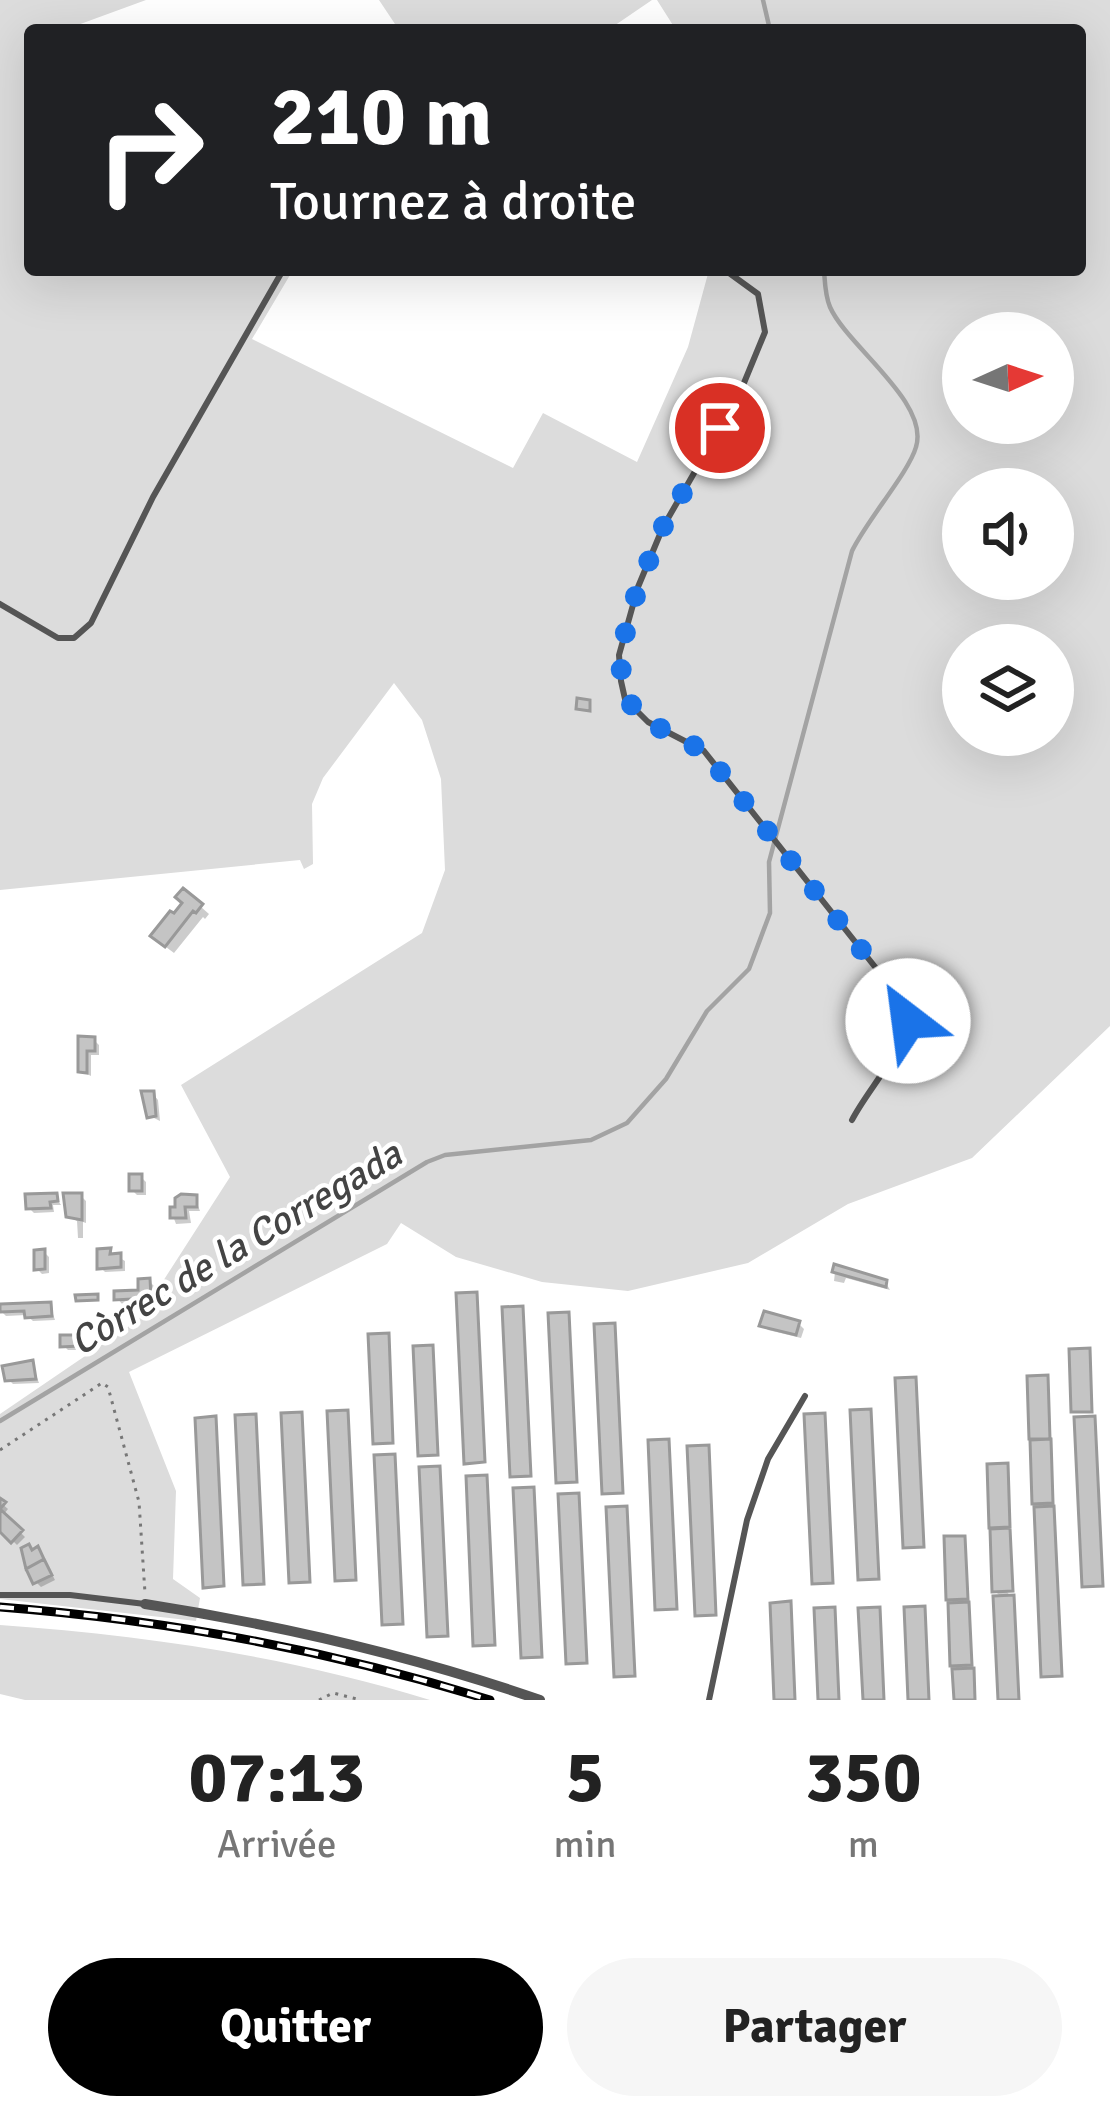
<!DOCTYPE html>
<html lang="fr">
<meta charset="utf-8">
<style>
body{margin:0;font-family:Signika,sans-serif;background:#f6f6f6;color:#222;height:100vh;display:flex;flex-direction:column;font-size:45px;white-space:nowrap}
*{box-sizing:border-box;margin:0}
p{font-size:39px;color:#767676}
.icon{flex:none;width:66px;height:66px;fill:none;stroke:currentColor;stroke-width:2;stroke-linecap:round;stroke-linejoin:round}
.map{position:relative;height:1700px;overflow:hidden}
.drawer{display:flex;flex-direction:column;background:#fff;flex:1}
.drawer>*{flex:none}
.banner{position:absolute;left:24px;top:24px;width:1062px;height:252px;border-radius:12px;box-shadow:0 12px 48px #0002;background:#202124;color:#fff;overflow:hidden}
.needle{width:78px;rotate:87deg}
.fabs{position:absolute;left:942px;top:312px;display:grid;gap:24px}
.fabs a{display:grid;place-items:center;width:132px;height:132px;border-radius:50%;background:#fff;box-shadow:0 12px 48px #0002;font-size:60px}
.pin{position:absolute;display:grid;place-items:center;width:102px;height:102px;color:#fff;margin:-51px;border:6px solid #fff;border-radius:50%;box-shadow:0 3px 12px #0007}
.me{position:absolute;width:132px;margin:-66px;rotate:330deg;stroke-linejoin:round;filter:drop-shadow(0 0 9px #0008)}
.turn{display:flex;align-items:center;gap:42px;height:252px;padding:0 48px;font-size:54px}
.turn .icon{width:156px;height:156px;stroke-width:2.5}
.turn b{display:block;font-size:84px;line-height:102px}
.eta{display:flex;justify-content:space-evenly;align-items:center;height:204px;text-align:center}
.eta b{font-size:72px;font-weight:800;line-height:84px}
.primary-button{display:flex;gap:24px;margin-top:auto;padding:24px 48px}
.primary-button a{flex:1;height:138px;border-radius:72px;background:#000;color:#fff;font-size:48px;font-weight:800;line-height:138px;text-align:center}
.primary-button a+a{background:#f6f6f6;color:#222}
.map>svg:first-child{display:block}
.green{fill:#dcdcdc;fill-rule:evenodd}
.shadow{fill:#0003}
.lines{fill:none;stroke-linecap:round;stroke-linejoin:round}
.stream{stroke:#a3a3a3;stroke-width:4.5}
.building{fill:#c4c4c4;stroke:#999;stroke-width:3}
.path{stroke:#777;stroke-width:3;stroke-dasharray:3 6;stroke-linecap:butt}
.service{stroke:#555;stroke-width:6}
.minor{stroke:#555;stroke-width:10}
.rail-casing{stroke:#000;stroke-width:9}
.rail{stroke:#fff;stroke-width:4.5;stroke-dasharray:14;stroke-linecap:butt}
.route{stroke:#1a73e8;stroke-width:21;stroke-dasharray:0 37.8}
.labels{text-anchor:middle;stroke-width:9;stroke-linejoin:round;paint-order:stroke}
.water-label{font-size:39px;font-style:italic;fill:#444;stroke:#fff}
</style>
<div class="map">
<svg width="1110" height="1700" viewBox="0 0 1110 1700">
<rect width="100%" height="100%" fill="#fff"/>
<path class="green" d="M0,0h146l-82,30h-34v240h263l-41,69 261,129 30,-55 94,49 51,-115 21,-77h371v-240h-404l-19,-30h453v1026l-138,132 -124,46 -100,59 -120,28 -86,-9 -86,-25 -55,-34 -14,21 -258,128 47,119 -3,88 27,19 -4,23 -196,-22v-185l138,-94 92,-143 -49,-92 241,-152 23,-63 -4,-91 -19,-59 -28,-37 -71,95 -11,26 1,60 -9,5 -4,-9 -300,30zM963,333h90v90h-90zM963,489h90v90h-90zM963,645h90v90h-90z
M379,0h273l-44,30h-209z
M0,1625c145,10 291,32 430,75h-405l-25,-6z"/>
<path class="shadow" d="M184,892l25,22 -4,5 -2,-2 -29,36 -12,-9 24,-41z
M81,1039l13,1 5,5v10h-8v21l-10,-5z
M153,1094l5,6 2,21 -10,-5z
M141,1177l5,5v13h-9l-5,-5z
M55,1196l6,9h-8l1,7 -20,1 -5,-5z
M81,1196l5,5v22l-3,-1v16h-5l-1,-17 -8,-5z
M195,1198l5,13h-11l2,12 -15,1 -3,-8z
M44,1252l5,5v16l-7,1 -5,-5z
M110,1252l15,9v10l-20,1 -5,-5z
M835,1272l51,11 4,7 -44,-12 -2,5 -10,-2z
M149,1281l5,5 1,16 -33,2 -5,-6 24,-5z
M50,1305l5,15 -22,1 -7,-6 -20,1 -5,-5z
M522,1309l9,168 -16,1 -2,-2z
M799,1324l5,5 -3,9 -33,-8 -5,-5z
M79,1338l5,12h-16l-5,-5z
M32,1364l7,19 -26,1 -5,-5z
M1030,1379l18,1 5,123h-5l7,7 8,166 -19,-1 -2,-166 -7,-7z
M870,1412l10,168h-17l-2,-1z
M824,1416l10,168 -17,1 -2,-2z
M255,1418l9,167 -16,1 -2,-2z
M1094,1419l9,168h-16l-2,-1z
M990,1467l18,1 5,124h-6l7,8 5,100h-18l1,-102 -7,-7z
M439,1469l10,168 -17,1 -2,-2z
M533,1490l10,168 -17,1 -2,-2z
M578,1496l10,167 -17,1 -2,-2z
M0,1502l8,7 -5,6 22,22 -8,8 -17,-17z
M964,1539l4,61h-5l7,7 2,59h-5l7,7 1,27h-18l4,-28 -8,-7 3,-60 -7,-6z
M33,1552l9,3 13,25 -14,7 -5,-5z"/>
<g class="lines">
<path class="stream" d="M763,0l7,30
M0,1421l427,-259 18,-7 146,-15 36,-17 39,-44 41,-68 42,-42 21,-56 -1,-51 83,-311c15,-31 57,-79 64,-104 14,-45 -69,-101 -86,-140 -5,-12 -5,-24 -6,-37"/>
</g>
<path class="building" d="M577,698l13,2v11l-14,-2z
M183,888l20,16 -7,9 -3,-2 -28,36 -15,-11 20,-25 4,2 8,-10 -7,-6z
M78,1036l17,1v14h-8v22l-9,-1z
M141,1091h13l2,25 -9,2z
M129,1174h13v17h-13z
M57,1193l1,8 -8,1 1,6 -25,1 -1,-15z
M63,1193h19v27l-16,-3z
M181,1194l16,1v12h-12l1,11h-16v-11h5v-9z
M111,1248l-1,6 11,-1v14l-24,2v-20z
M45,1249v20l-11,1v-20z
M834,1264l53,16 -1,7 -54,-15z
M150,1278l1,20 -37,2v-9l24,-1v-11z
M477,1292l8,170 -21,2 -8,-171z
M98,1294v6l-22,1 -1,-6z
M51,1302l1,14 -27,2 -1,-7 -24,1v-8z
M523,1306l8,170 -21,1 -8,-170z
M764,1311l36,10 -4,14 -37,-9z
M569,1312l8,170 -21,1 -8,-170z
M615,1323l8,170 -21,1 -8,-170z
M389,1333l4,110 -20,1 -5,-110z
M60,1335h20v11l-20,1z
M433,1345l5,110 -20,1 -5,-110z
M1090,1348l2,64h-21l-2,-63z
M33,1360l3,19 -31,2 -3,-15z
M1048,1375l2,64h-21l-2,-63z
M916,1377l8,170 -21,1 -8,-170z
M871,1409l8,170 -21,1 -8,-170z
M348,1410l8,170 -21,1 -8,-170z
M302,1412l8,170 -21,1 -8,-170z
M825,1413l8,170 -21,1 -8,-170z
M256,1414l8,170 -21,1 -8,-170z
M216,1416l8,170 -21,2 -8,-170z
M1095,1416l8,170 -21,1 -8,-170z
M669,1439l8,170 -22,1 -7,-170z
M1051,1439l2,64 -21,1 -2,-64z
M709,1445l7,170 -21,1 -8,-170z
M395,1454l8,170 -21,1 -8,-170z
M1008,1463l2,64 -21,1 -2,-64z
M440,1466l8,170 -21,1 -8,-170z
M487,1475l8,170 -22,1 -7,-170z
M534,1487l8,170 -21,1 -8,-170z
M579,1493l8,170 -21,1 -8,-170z
M0,1498l6,4 -6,7 23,21 -12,13 -11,-11z
M627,1506l8,170 -21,1 -8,-170z
M1054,1506l8,170 -21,1 -7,-170z
M1010,1528l3,63 -21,1 -2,-63z
M944,1536h21l3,63 -22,1z
M29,1544l3,6 6,-4 6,13 -18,10 -5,-21z
M44,1559l8,16 -19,9 -7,-15z
M1014,1595l5,105h-21l-5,-104z
M791,1601l4,99h-21l-4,-97z
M969,1602l3,63 -22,1 -2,-63z
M925,1606l4,94h-21l-4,-93z
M835,1607l4,93h-21l-4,-92z
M880,1607l4,93h-21l-5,-92z
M974,1668l1,32h-21l-2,-31z"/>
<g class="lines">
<path class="path" d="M0,1450l102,-67 6,4 31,115 6,91
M319,1700l14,-7 28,7"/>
<path class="service" d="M725,270l33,24 7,38 -26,63 -76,132 -25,60 -19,68 2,26 4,18 23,23 56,29 202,255c5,40 -36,79 -54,114
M0,604l58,34h16l17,-15 62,-126 130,-227
M0,1595h70l75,9
M709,1700l38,-180 21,-61 37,-63"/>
<path class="minor" d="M145,1604c134,21 266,51 395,96"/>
<g class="rail-casing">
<path id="rail" d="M0,1607c168,13 330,43 490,93"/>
</g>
<use href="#rail" class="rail"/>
</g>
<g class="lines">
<path class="route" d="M720,428l-57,99 -25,60 -19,69 7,43 22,23 56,29 202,255 2,15"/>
</g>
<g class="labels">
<g class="water-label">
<text transform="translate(235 1247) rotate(-31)" y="14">Còrrec de la Corregada</text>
</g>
</g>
</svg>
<div class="fabs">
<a><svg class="needle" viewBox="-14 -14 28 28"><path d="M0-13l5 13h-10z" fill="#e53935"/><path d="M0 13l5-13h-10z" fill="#767676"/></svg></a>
<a><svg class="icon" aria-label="sound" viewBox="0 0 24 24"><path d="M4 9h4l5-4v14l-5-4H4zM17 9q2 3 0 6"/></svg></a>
<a><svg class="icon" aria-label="layers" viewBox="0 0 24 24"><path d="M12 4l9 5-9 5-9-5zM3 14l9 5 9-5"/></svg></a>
</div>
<div class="pin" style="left:720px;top:428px;background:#d93025"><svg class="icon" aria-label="arrive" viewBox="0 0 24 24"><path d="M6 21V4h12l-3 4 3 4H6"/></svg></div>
<svg class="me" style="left:908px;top:1021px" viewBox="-20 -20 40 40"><circle r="19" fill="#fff"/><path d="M0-13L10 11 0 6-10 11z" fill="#1a73e8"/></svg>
<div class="banner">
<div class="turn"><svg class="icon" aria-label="right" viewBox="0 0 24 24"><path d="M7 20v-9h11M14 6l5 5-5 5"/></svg><div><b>210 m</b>Tournez à droite</div></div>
</div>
</div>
<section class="drawer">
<div class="eta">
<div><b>07:13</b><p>Arrivée</p></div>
<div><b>5</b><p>min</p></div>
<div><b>350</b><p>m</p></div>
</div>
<div class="primary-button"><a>Quitter</a><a>Partager</a></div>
</section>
